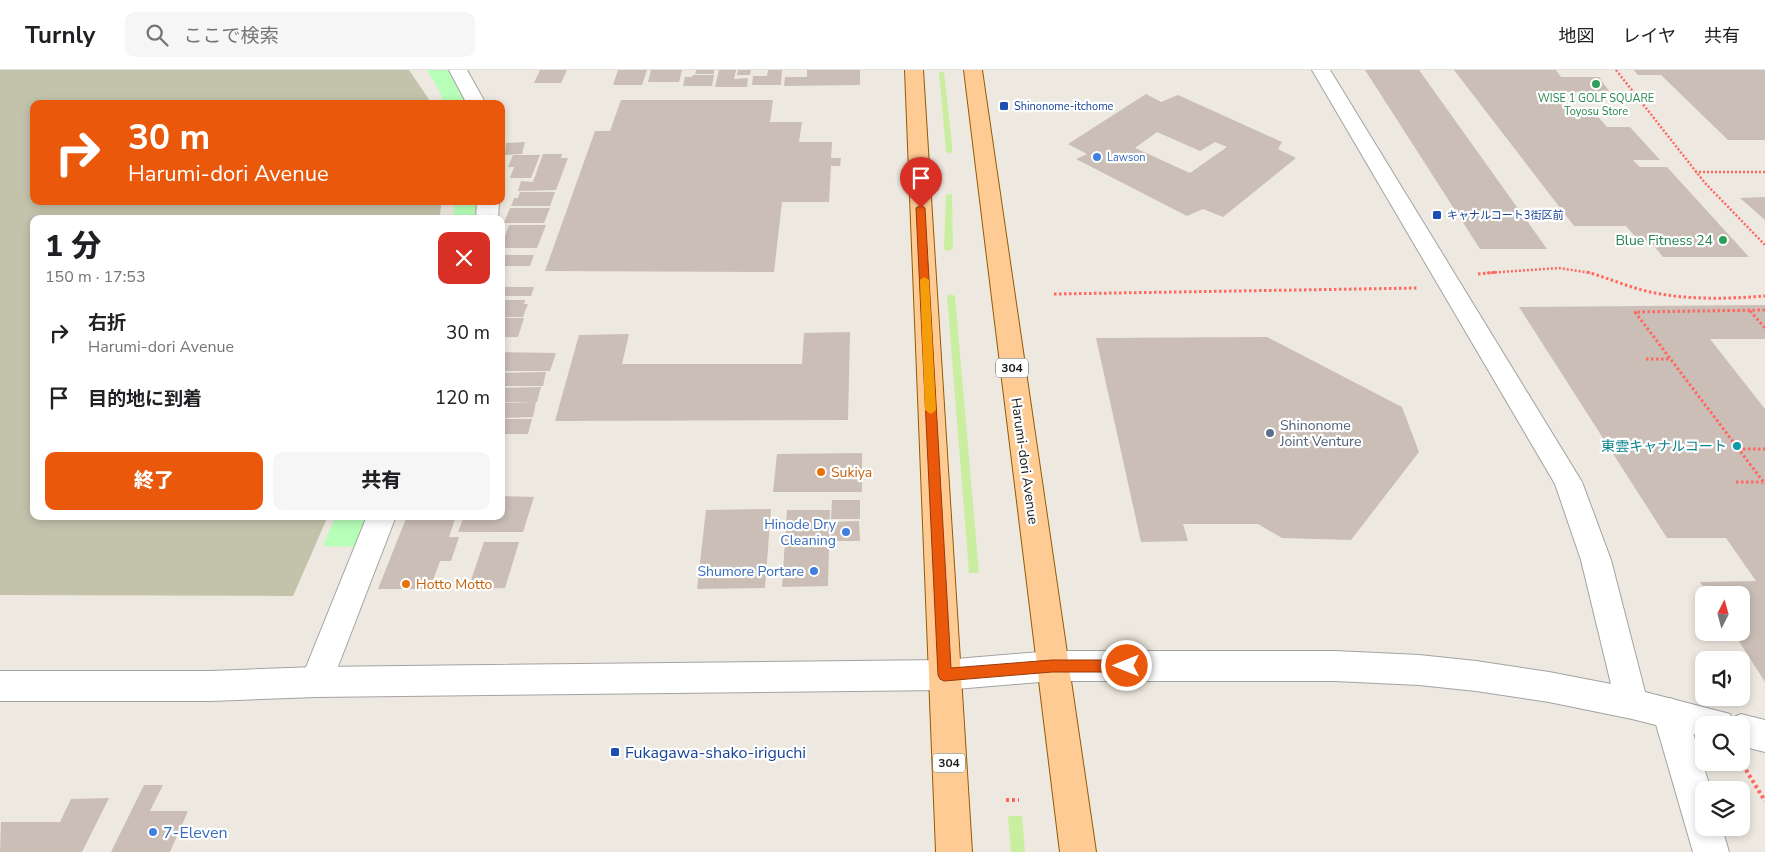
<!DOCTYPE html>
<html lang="ja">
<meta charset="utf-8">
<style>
body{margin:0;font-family:"Nunito Sans","Noto Sans JP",sans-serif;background:#f6f6f6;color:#202124;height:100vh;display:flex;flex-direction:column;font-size:19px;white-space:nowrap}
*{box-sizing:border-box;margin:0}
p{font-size:16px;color:#757577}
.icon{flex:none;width:28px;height:28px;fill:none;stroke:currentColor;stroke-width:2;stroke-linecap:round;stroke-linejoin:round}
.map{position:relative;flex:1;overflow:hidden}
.details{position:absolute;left:30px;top:145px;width:475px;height:305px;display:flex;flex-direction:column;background:#fff;border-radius:10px;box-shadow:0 2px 8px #0003}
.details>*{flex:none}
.hud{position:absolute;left:30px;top:30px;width:475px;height:105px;border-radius:10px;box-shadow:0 2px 8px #0003;background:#ea580c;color:#fff;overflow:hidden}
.needle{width:32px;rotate:6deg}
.buttons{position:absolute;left:1695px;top:516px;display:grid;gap:10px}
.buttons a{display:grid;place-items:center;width:55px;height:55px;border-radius:10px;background:#fff;box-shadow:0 2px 8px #0003;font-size:25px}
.pin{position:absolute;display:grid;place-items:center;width:42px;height:42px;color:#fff;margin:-51px -21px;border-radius:50% 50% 50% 0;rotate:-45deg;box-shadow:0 0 5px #0007}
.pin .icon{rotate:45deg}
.me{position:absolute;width:55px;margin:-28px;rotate:270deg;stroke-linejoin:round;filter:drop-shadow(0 0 4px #0008)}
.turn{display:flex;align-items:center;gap:18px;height:105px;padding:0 15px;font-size:22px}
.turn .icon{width:65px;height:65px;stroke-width:2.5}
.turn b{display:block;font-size:35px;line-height:42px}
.round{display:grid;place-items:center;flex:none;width:52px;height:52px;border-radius:10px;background:#f6f6f6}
.headline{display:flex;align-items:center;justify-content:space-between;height:85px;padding:0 15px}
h1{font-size:30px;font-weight:800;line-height:38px}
.cta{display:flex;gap:10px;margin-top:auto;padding:10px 15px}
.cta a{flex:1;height:58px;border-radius:10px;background:#ea580c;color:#fff;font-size:20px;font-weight:800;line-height:58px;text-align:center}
.cta a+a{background:#f6f6f6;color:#202124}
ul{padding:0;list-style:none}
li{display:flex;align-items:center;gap:15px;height:65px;padding:0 15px}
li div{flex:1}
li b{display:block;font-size:19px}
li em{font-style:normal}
header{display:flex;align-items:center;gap:30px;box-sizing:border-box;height:70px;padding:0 25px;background:#fff;border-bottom:1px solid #e0e0e0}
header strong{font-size:24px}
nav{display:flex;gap:28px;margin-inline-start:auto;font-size:18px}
.search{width:350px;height:45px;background:#f6f6f6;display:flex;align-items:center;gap:12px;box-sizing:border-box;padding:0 18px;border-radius:10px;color:#757577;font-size:19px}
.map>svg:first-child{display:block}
.construction{fill:#c3c2ab}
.grass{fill:#caeea0}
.park{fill:#b7feb9}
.building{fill:#cabeb6;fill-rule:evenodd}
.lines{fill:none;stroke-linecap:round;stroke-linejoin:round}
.pedestrian-casing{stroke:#a3a3a3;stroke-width:2}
.minor-casing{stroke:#a3a3a3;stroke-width:2}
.tertiary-casing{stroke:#a3a3a3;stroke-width:2}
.primary-casing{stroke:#935b00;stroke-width:2}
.path-far2{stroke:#ff6860;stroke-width:2.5;stroke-dasharray:2 2;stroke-linecap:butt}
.path-far1{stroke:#ff6860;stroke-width:3;stroke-dasharray:2.5 2.5;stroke-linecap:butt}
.path{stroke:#ff6860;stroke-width:4;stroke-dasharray:3 3;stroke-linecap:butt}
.pedestrian{fill:#fff;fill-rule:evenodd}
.minor{fill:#fff;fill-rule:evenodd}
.tertiary{fill:#fff;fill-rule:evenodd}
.primary{fill:#ffcb94;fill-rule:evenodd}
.route{fill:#ea580c;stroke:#983908}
.slow{fill:#f59e0b}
.leisure-dot{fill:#2e9e5b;stroke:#fff;stroke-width:2}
.transit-dot{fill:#1a4fb4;stroke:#fff;stroke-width:2}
.shop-dot{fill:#3f7fe0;stroke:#fff;stroke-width:2}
.service-dot{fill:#5c6f8a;stroke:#fff;stroke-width:2}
.culture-dot{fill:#0f9aa8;stroke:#fff;stroke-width:2}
.food-dot{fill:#e8710a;stroke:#fff;stroke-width:2}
.labels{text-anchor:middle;stroke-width:4.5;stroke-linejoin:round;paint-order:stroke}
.far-leisure-label{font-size:11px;fill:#27864d;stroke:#fff}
.far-transit-label{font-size:11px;fill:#164399;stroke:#fff;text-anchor:start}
.far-shop-label{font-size:11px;fill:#366cbe;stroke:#fff;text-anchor:start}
.shield{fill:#fff;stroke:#606060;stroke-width:1}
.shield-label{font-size:12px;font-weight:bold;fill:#1c1c1c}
.leisure-label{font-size:14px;fill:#27864d;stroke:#fff;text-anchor:end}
.service-label{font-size:14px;fill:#4e5e75;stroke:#fff;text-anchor:start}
.culture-label{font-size:14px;fill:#0d838f;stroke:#fff;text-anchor:end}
.street-label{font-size:14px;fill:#1c1c1c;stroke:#fff}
.food-label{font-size:14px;fill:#c56008;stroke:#fff;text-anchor:start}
.shop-label{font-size:14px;fill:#366cbe;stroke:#fff;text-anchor:end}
.near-transit-label{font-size:16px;fill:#164399;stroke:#fff;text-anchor:start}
.near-shop-label{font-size:16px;fill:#366cbe;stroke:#fff;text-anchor:start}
</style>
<header>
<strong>Turnly</strong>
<div class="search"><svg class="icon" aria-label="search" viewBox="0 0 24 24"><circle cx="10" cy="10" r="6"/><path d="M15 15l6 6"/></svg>ここで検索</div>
<nav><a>地図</a><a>レイヤ</a><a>共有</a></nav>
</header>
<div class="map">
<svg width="1765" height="782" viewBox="0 0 1765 782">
<rect width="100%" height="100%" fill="#eee9e0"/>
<path class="construction" d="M0,0h409l23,34h-398v97h408l-3,18h-405v297h294l-35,80 -293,-1z"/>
<path class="grass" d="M939,2h5l8,72v8l-3,2 -3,-3z
M950,124h2l1,55 -4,2 -5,-2 2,-54z
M950,224l5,2 24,277h-10l-22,-277z
M1008,746h14l3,36h-14z"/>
<path class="park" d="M427,0h26l15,34h-25l-3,-12z
M455,131h24l-3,18h-23z
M336,446h32l-12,31 -33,-1z"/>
<path class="building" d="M540,0h27l-6,13h-27z
M618,0h29l-5,15h-29z
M651,0h31l-3,12h-31z
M696,0h18v4h-19z
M719,0h17l-2,9 14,-1 -1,9h-32z
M738,0h13l-1,5h-13z
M768,0h14l-1,15h-29l1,-9h14z
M807,0h53v15l-76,1 1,-9h22z
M1365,0h54l128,179h-67z
M1454,0h102l5,7h38l10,14 -51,1 16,19h19l14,16h23l30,33h-27l7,7h27l82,90h-86l-13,-16h-11l-13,-15h-52z
M1634,0h131v70h-37l-67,-65h-23z
M693,5h21l-2,11h-29l2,-9h7z
M1146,24l15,8 17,-7 104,47 -4,7 18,9 -73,59 -20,-8 -16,7 -111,-57 11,-5 -19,-10zM1157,62l43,19 15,-9 12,5 -37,26 -55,-25z
M621,30h152l-3,22h32l-3,20h33l-1,16h10l-1,8h-9l-2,36h-47l-8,70 -229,-1 50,-140h15z
M525,72l-3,12 -17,1 1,-12z
M543,84h19l-1,4h7l-12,32 -38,1 3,-10 12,1z
M513,85h27l-9,23h-21l4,-11h-6z
M520,122h35l-5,14h-39l3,-8h4z
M1765,127v23l-25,-22z
M510,138h40l-6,15h-40z
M509,155h37l-9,23h-36z
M501,185h33l-4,11h-29z
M501,217h33l-3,9h-30z
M501,230h24l-1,4h4l-5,13h-22z
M1765,235v34h-55l55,70v273l-32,-50h8v-37h-33l-8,-13 56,-1 -30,-43h-59l-148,-231z
M501,248h23l-6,19h-17z
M850,262l-2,88 -293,1 24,-86 50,-1 -7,30h180l2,-31z
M1267,267l135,70 17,45 -68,88 -69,-2 -24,-14h-75l5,17 -47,1 -45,-204z
M501,282l55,1 -6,18h-49z
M546,302l-3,14h-42v-13z
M541,317l-4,15h-36v-14z
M536,332l-3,15 -32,1v-15z
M501,349h31l-4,15h-27z
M862,383v39h-89l4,-38z
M501,426l33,1 -11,35h-65l6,-16h37z
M832,430h28v19h-29z
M771,439l-6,79 -68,1 9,-79z
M787,440h43l-2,76 -46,1z
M407,446h49l-7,21h10l-8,24h-11l-10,28h-52z
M859,451l1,20h-29v-19z
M484,472h35l-14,46 -37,1z
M144,715h19l-13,26h38l-18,41h-59z
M109,728l-27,54h-82l1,-30h59l11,-23z"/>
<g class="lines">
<g class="pedestrian-casing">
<path id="pedestrian" d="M1670,628l12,5 5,11 24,76h-7v38h18l7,24h-36l-40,-138 5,-11z"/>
</g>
<g class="minor-casing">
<path id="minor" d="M449,0h18l19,34h-19z
M477,131h22l-1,18h-22z
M367,446h29l-64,166 -4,11 -12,4 -12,-4 -4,-11z"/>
</g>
<g class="tertiary-casing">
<path id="tertiary" d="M1312,0h18l252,412 29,78 34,132 85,22 2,4 9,-4 24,6v32l-24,-6v-21h-37v12l-72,-18 -83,-17 -73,-11 -57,-6 -84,-4h-283l-108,9 -628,7 -105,4h-211v-30h211l105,-4 628,-7 108,-9h283l84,4 57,6 73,11 62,12 -30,-124 -26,-76z"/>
</g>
<g class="primary-casing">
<path id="primary" d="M905,0h18l49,782h-36z
M964,0h18l114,782h-36z"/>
</g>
<path class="path-far2" d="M1616,0l89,113 60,62
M1695,102h70
M1487,203l72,-5 32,5"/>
<path class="path-far1" d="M1587,202c21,6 41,15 63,20 38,8 76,7 115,4
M1478,204l20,-2
M1054,224l364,-6
M1765,240l-130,2 130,172
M1750,241l15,17
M1646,289h24
M1738,379h27
M1736,412h27"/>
<path class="path" d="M1746,700l19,31
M1006,730h13"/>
<use href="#pedestrian" class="pedestrian"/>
<use href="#minor" class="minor"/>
<use href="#tertiary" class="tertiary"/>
<use href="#primary" class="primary"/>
</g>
<path class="route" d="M921,135l4,3 26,460 101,-8h75l4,1 2,5 -2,4 -4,2h-75l-108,9 -4,-2 -2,-4 -22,-467z"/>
<path class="slow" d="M924,207l5,3 7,130 -5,4 -6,-4 -5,-130z"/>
<g class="leisure-dot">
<circle cx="1596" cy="14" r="5"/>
<circle cx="1723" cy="170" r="5"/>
</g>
<g class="transit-dot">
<rect x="999" y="31" width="10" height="10" rx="2.5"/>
<rect x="1432" y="140" width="10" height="10" rx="2.5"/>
<rect x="610" y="677" width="10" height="10" rx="2.5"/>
</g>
<g class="shop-dot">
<circle cx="1097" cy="87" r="5"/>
<circle cx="846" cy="462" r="5"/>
<circle cx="814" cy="501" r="5"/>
<circle cx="153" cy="762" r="5"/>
</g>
<circle class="service-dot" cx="1270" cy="363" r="5"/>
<circle class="culture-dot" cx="1737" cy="376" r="5"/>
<g class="food-dot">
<circle cx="821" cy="402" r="5"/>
<circle cx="406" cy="514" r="5"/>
</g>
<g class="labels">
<g class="far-leisure-label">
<text x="1596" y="32">WISE 1 GOLF SQUARE<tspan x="1596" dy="13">Toyosu Store</tspan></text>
</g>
<g class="far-transit-label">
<text x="1014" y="40">Shinonome-itchome</text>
<text x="1447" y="149">キャナルコート3街区前</text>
</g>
<g class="far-shop-label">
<text x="1107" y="91">Lawson</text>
</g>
<g class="shield">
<rect x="996" y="288.5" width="32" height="19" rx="4"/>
<rect x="933" y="683.5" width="32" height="19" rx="4"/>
</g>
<g class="shield-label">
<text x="1012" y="302">304</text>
<text x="949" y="697">304</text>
</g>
<g class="leisure-label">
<text x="1713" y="175">Blue Fitness 24</text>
</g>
<g class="service-label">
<text x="1280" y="360">Shinonome<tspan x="1280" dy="16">Joint Venture</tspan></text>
</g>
<g class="culture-label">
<text x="1727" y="381">東雲キャナルコート</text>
</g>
<g class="street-label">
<text transform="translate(1025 391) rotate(82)" y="5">Harumi-dori Avenue</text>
</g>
<g class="food-label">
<text x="831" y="407">Sukiya</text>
<text x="416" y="519">Hotto Motto</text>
</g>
<g class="shop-label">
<text x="836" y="459">Hinode Dry<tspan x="836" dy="16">Cleaning</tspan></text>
<text x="804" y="506">Shumore Portare</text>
</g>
<g class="near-transit-label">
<text x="625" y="688">Fukagawa-shako-iriguchi</text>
</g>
<g class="near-shop-label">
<text x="163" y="768">7-Eleven</text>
</g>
</g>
</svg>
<div class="buttons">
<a><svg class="needle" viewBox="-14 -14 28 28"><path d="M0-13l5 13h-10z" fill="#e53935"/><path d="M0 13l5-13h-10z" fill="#757577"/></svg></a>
<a><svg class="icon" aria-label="sound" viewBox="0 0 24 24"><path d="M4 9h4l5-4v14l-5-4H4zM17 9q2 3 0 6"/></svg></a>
<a><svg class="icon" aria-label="search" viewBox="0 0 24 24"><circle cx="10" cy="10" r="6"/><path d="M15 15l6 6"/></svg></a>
<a><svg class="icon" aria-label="layers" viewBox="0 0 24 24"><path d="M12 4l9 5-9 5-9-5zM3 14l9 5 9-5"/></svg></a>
</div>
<div class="pin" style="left:921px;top:138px;background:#d93025"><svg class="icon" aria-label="arrive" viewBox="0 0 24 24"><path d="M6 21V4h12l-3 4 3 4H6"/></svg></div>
<svg class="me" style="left:1127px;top:596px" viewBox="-20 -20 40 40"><circle r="17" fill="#ea580c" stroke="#fff" stroke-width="3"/><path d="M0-11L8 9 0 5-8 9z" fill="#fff"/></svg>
<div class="hud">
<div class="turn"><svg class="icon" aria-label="right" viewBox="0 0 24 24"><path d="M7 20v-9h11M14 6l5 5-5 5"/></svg><div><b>30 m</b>Harumi-dori Avenue</div></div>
</div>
<section class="details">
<div class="headline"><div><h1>1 分</h1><p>150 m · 17:53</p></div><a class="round" style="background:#d93025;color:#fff"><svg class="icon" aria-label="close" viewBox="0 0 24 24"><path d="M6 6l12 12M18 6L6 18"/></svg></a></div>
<ul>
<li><svg class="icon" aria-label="right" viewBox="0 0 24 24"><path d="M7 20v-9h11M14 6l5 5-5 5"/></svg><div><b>右折</b><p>Harumi-dori Avenue</p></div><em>30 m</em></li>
<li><svg class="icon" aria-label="arrive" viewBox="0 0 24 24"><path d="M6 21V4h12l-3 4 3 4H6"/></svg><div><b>目的地に到着</b></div><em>120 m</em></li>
</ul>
<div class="cta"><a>終了</a><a>共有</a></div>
</section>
</div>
